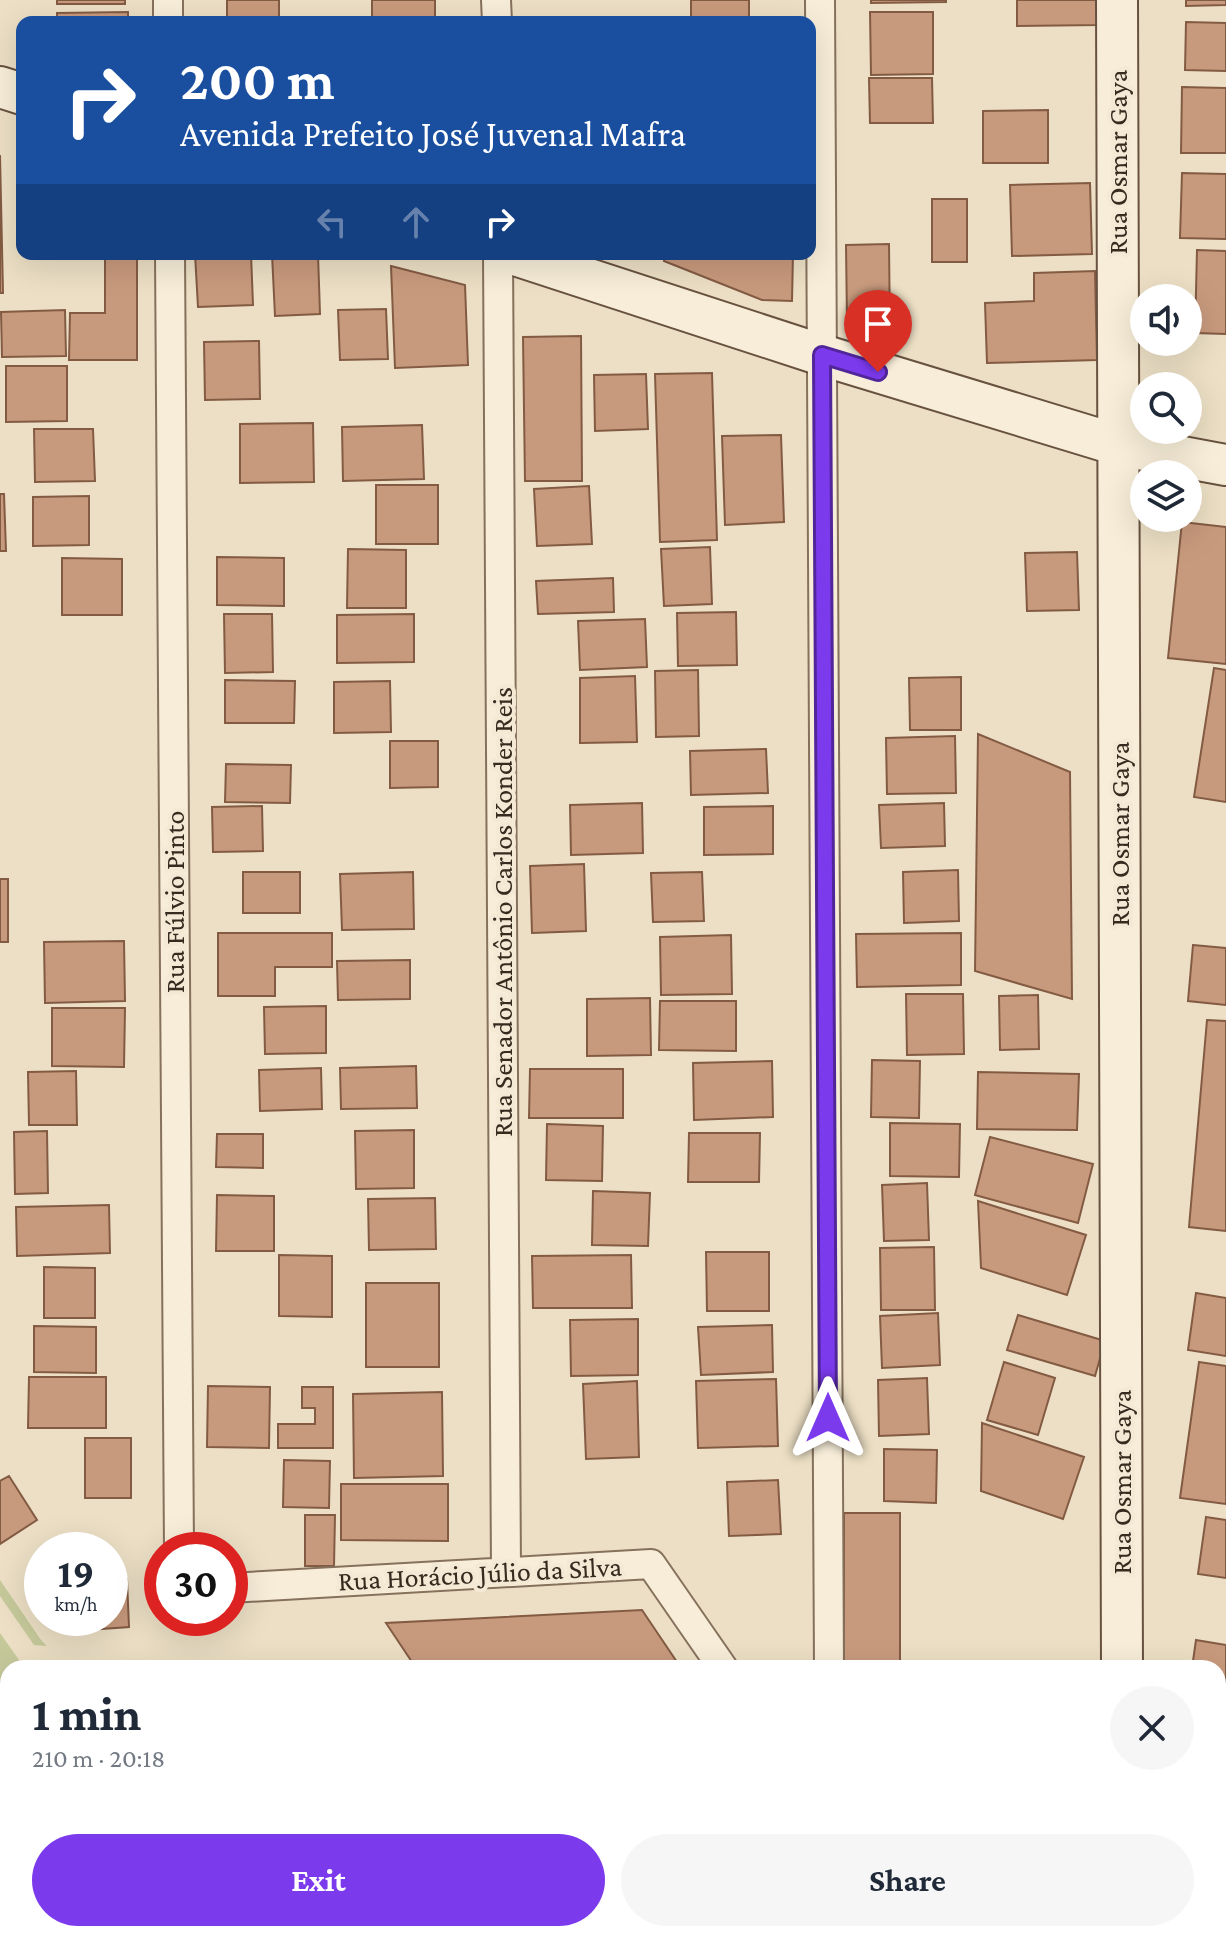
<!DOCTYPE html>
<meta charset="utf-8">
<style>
body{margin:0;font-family:"Crimson Pro",serif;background:#f6f6f7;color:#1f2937;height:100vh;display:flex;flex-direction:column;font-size:30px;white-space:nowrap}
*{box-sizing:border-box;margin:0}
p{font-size:26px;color:#747a83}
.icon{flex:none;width:44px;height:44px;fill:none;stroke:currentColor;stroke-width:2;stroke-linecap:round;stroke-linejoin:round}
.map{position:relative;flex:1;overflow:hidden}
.details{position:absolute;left:0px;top:1660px;width:1226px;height:282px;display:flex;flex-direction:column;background:#fff;border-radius:24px 24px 0 0;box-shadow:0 8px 32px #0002}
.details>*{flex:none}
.hud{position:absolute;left:16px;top:16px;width:800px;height:244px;border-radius:16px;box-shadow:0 8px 32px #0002;background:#1a4fa0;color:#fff;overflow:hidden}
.tools{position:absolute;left:1130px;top:284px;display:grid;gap:16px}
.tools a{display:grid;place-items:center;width:72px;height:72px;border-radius:50%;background:#fff;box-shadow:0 8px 32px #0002;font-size:40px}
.speed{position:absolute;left:24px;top:1532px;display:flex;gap:16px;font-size:40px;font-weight:700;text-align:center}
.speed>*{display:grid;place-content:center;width:104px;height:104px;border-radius:50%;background:#fff;box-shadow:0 8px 32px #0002;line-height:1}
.speed small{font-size:20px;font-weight:400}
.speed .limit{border:12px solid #d22;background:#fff;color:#111}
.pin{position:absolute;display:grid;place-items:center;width:68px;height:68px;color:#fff;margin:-82px -34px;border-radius:50% 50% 50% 0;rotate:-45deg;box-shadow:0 0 8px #0007}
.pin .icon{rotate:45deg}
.me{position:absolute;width:88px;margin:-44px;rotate:0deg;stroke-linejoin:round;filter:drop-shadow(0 0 6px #0008)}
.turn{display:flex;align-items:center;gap:28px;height:168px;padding:0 32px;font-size:36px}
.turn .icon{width:104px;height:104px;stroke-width:2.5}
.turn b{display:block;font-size:56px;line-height:68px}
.lanes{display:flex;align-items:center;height:76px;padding:0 32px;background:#0003;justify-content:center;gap:40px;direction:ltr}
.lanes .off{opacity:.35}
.round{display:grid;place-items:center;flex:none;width:84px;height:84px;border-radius:42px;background:#f6f6f7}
.headline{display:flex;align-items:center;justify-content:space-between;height:136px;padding:0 32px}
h1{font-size:48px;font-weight:700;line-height:60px}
.action{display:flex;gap:16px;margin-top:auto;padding:16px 32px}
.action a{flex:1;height:92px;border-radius:48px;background:#7c3aed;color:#fff;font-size:32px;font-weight:700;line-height:92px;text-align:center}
.action a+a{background:#f6f6f7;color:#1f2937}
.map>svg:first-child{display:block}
.green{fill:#c5c99a}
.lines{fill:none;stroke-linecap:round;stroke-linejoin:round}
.taxiway{stroke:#928472;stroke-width:96}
.building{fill:#c89a7d;stroke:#835b43;stroke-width:2}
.minor-casing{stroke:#86715c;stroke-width:32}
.secondary-casing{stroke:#68523f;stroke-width:44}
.minor{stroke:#f7edd8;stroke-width:28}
.secondary{stroke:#f7edd8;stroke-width:40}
.route-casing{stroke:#51269a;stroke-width:20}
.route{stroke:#7c3aed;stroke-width:14}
.labels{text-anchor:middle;stroke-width:8;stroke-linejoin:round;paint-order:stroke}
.street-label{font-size:28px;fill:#372a1f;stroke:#f4e9d4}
</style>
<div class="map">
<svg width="1226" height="1941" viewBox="0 0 1226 1941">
<rect width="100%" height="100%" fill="#ecdfc5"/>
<path class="green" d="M0,1580l41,60 6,6 -13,-1 -34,-49z
M0,1633l19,27 9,8h-20v255l-8,6z"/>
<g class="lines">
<path class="taxiway" d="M208,1934l4,7
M354,1934l5,7
M39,1941l7,-7"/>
</g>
<path class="building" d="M57,0h68v4h-68z
M227,0h52v22h-52z
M372,0h63v22h-63z
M691,0h58v22h-58z
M871,0h75v2l-75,1z
M1017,0h81v25l-81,1z
M1186,0h40v5l-40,1z
M128,12v10h-71v-9z
M870,12h63v62l-62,1z
M1186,22l40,1v48l-41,-1z
M869,78h63l1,45h-63z
M1182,87l44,1v65h-45z
M1048,110v53h-65v-52z
M0,155l3,138h-3z
M1182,173l44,1v65l-46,-1z
M1090,183l2,71 -80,2 -2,-71z
M932,199h35v63h-35z
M889,244l1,91 -43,-13 -1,-77z
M1197,250l29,1v83l-31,-1z
M195,254h56l2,51 -55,2z
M272,254h46l2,60 -45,2z
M665,254h128l-1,47 -30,-1 -98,-39z
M105,255h32v105h-68l1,-47h35z
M391,266l74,19 3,80 -73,3z
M1095,271l2,89 -110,3 -2,-60 49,-2v-28z
M386,309l2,50 -48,1 -2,-50z
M65,310l1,46 -64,1 -1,-45z
M581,336l1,145h-57l-2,-144z
M259,341l1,58 -55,1 -1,-58z
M6,366h61v55l-61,1z
M712,373l5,167 -57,2 -5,-168z
M646,374l2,55 -53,2 -1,-56z
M313,423l1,59 -74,1v-59z
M422,425l2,54 -81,2 -1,-54z
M34,429h59l2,52 -60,1z
M781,435l3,87 -59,3 -3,-89z
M376,485h62v59h-62z
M589,486l3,58 -55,2 -3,-57z
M0,494h4l2,57h-6z
M89,496v49l-56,1v-49z
M1182,522l44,5v137l-58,-6z
M710,547l2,57 -48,2 -3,-57z
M348,549l58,1v58h-59z
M1077,552l2,58 -52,1 -2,-58z
M217,557l67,1v48l-67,-1z
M62,558l60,1v56h-60z
M613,578l1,34 -76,2 -2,-33z
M736,612l1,53 -59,1 -1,-53z
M224,614h48l1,58 -48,1z
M414,614v48l-77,1v-48z
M645,619l2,48 -67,3 -2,-49z
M1214,668l12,2v132l-32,-5z
M698,670l1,66 -43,1 -1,-66z
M635,676l2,66 -57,1v-65z
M961,677v53h-51l-1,-52z
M225,680l70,1 -1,42h-69z
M390,681l1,51 -57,1v-51z
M978,734l92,38 2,227 -97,-28z
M955,736l1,57 -69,1 -1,-56z
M390,741h48v46l-48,1z
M766,749l2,44 -77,2 -1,-44z
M226,764l65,1 -1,38 -65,-1z
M642,803l1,50 -72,2 -1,-50z
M944,803l1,43 -64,2 -2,-43z
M262,806l1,45 -50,1 -1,-45z
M773,806v48l-69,1v-48z
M584,864l2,67 -54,2 -2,-67z
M958,870l1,51 -55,2 -1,-51z
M243,872h57v41h-57z
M413,872l1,57 -72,1 -2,-56z
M702,872l2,49 -51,1 -2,-49z
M0,879h8v63h-8z
M218,933h114v34h-57v29h-57z
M961,933v52l-104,2 -1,-53z
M731,935l1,59 -71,1 -1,-58z
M124,941l1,60 -80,2 -1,-61z
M1193,945l33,3v57l-38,-4z
M410,960v39l-72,1 -1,-39z
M906,994h57l1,60 -57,1z
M1038,995l1,54 -39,1 -1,-54z
M650,998l1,57 -64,1v-57z
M660,1001h76v50l-77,-1z
M326,1006v47l-61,1 -1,-47z
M52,1008h73l-1,59 -72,-1z
M1207,1020l19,1v210l-37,-4z
M872,1060l48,1 -1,57 -48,-1z
M772,1061l1,56 -79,3 -1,-57z
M416,1066l1,42 -76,1 -1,-41z
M321,1068l1,41 -62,2 -1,-41z
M530,1069h93v49h-94z
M76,1071l1,54h-48l-1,-53z
M978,1072l101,2 -2,56 -100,-1z
M890,1123l70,1 -1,53 -69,-1z
M547,1124l56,2 -1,55 -56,-1z
M414,1130v58l-58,1 -1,-58z
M47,1131l1,62 -33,1 -1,-62z
M689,1133h71l-1,49h-71z
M217,1134h46v34l-47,-1z
M990,1137l103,27 -15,59 -103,-28z
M927,1183l2,57 -45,1 -2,-56z
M593,1191l57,2 -2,53 -56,-1z
M217,1195l57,1v55h-58z
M435,1198l1,51 -67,1 -1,-51z
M978,1201l108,34 -19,60 -86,-27z
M109,1205l1,48 -93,3 -1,-49z
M934,1247l1,63h-54l-1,-62z
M706,1252h63v59h-62z
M279,1255l53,1v61l-53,-1z
M631,1255l1,53h-99l-1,-52z
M44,1267l51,1v50h-51z
M366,1283h73v84h-73z
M1196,1293l30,5v58l-38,-6z
M938,1313l2,52 -58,3 -2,-52z
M1018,1315l87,26 -10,35 -88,-26z
M638,1319v56l-67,1 -1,-56z
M772,1325l1,47 -72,3 -3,-48z
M34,1326l62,1v46l-62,-1z
M1004,1362l51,16 -17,57 -51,-15z
M1199,1362l27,4v138l-46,-6z
M29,1377h77v51h-78z
M927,1378l2,56 -50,2 -1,-56z
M776,1379l2,67 -80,2 -2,-67z
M637,1381l2,76 -53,2 -3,-75z
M208,1386l62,1 -1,61 -62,-1z
M302,1387h31v61h-55v-24h37v-16h-13z
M442,1392l1,84 -89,2 -1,-84z
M982,1423l102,34 -21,62 -82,-28z
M85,1438h46v60h-46z
M884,1449l53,1 -1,53 -52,-2z
M284,1460l46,1 -1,47 -46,-1z
M9,1476l28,44 -37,24v-63z
M778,1480l3,54 -52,2 -2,-54z
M341,1484h107v57l-107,-1z
M844,1513h56v155h-56z
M305,1515h30l-1,51h-29z
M1206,1517l20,3v58l-28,-4z
M127,1579l2,48 -55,4v-13h36v-38z
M642,1610l39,58h-265l-30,-45z
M1196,1640l30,5v70l-8,-1v-46h-26z
M743,1934h22l4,7h-21z
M956,1934h65l5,7h-65z"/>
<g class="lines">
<g class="minor-casing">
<path id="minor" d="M168,0v22
M496,0l1,22
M820,0l9,1668
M170,254l9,1296
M498,254l8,1317
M230,1588l421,-24 72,104
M906,1934l5,7"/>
</g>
<g class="secondary-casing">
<path id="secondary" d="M1117,0l5,1668
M0,87l22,7
M512,254l310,101 296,90 108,20
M1122,1934v7"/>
</g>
<use href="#minor" class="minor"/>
<use href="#secondary" class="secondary"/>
</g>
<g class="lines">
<g class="route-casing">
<path id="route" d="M828,1418l-6,-1063 56,17"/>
</g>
<use href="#route" class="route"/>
</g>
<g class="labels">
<g class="street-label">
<text transform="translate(1117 162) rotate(-90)" y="10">Rua Osmar Gaya</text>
<text transform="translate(1119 834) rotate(-90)" y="10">Rua Osmar Gaya</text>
<text transform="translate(174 902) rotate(-90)" y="10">Rua Fúlvio Pinto</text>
<text transform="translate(502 912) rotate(-90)" y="10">Rua Senador Antônio Carlos Konder Reis</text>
<text transform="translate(1121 1482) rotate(-90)" y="10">Rua Osmar Gaya</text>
<text transform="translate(480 1573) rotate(-3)" y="10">Rua Horácio Júlio da Silva</text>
</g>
</g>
</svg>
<div class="tools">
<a><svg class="icon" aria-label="sound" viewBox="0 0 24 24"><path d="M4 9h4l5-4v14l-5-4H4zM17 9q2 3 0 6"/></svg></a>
<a><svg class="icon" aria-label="search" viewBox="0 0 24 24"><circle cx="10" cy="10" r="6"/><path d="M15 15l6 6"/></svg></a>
<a><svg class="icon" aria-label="layers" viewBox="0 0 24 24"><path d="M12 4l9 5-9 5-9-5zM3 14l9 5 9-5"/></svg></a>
</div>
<div class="speed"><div>19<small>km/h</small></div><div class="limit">30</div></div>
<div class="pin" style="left:878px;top:372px;background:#d93025"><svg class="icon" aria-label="arrive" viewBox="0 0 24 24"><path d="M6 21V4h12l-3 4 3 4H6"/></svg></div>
<svg class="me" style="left:828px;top:1418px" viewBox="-20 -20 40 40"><path d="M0-17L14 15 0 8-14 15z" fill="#7c3aed" stroke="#fff" stroke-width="4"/></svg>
<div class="hud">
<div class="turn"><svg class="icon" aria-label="right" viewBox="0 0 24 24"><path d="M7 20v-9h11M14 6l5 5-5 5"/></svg><div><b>200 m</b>Avenida Prefeito José Juvenal Mafra</div></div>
<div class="lanes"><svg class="icon off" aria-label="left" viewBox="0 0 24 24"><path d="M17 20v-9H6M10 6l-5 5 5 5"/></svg><svg class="icon off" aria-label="ahead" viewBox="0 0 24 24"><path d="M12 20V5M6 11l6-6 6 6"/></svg><svg class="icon" aria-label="right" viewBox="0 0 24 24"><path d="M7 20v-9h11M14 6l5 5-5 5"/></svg></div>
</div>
<section class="details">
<div class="headline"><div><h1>1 min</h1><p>210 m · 20:18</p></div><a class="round"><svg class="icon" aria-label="close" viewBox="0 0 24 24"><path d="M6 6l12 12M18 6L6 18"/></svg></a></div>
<div class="action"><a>Exit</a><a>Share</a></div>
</section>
</div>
